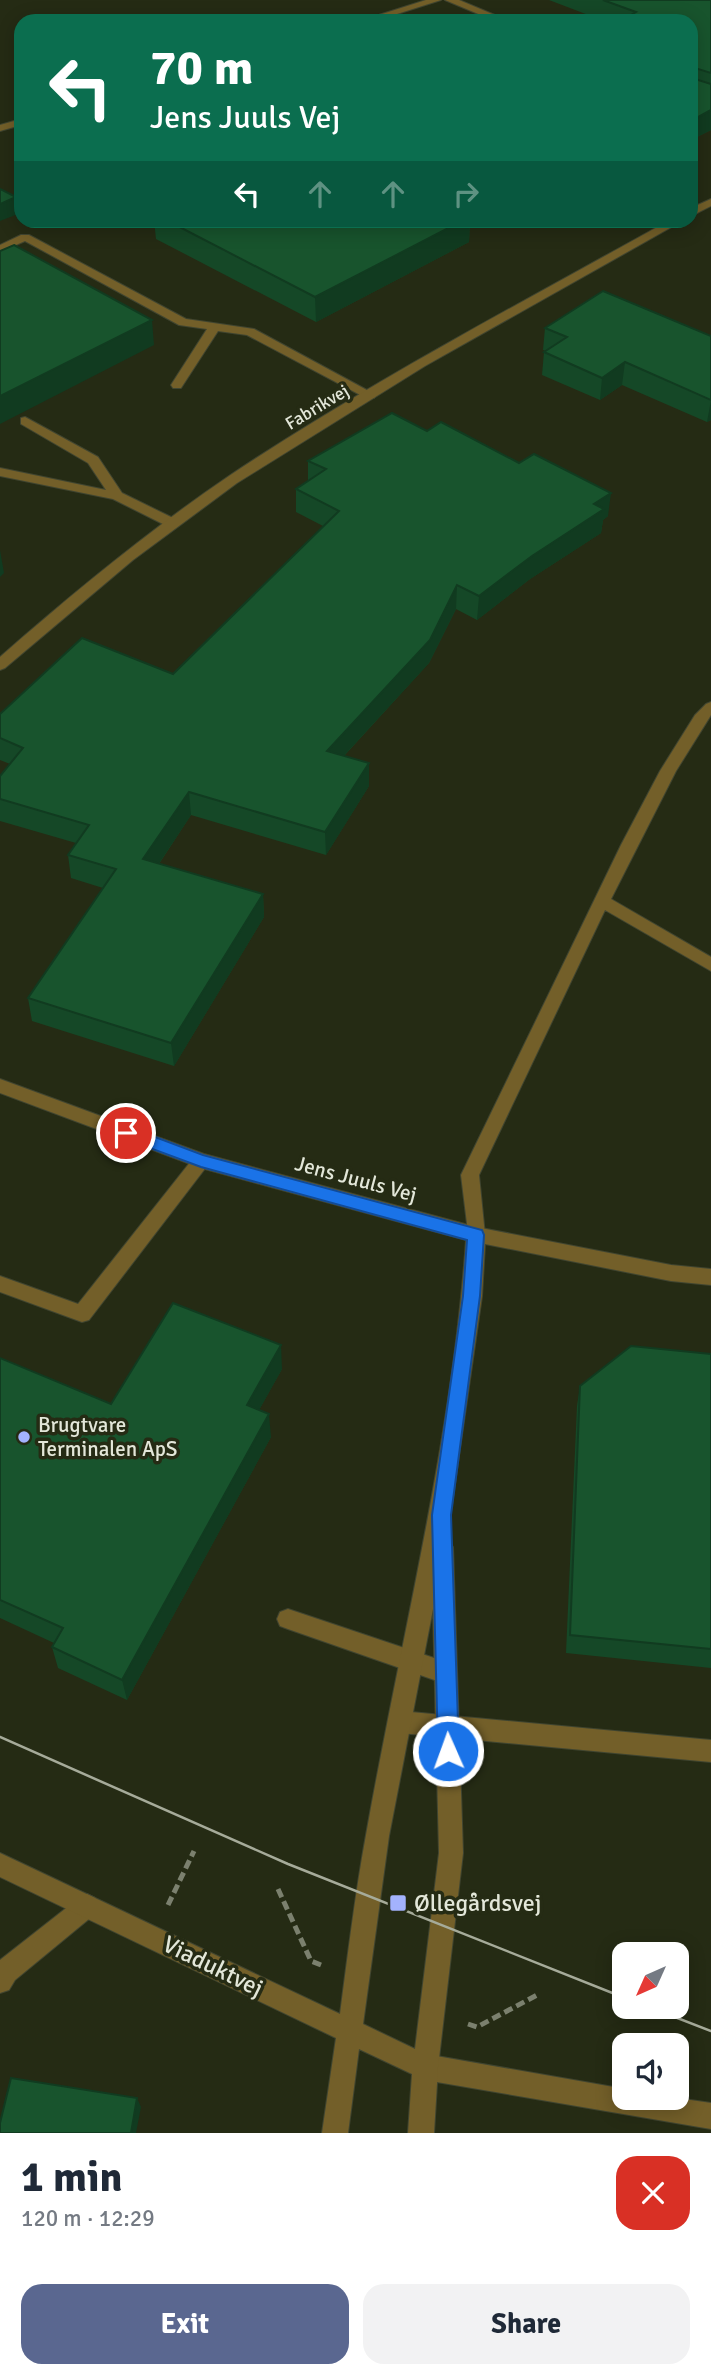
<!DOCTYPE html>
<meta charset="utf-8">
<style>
body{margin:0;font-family:Signika,sans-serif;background:#f2f2f3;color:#1f2937;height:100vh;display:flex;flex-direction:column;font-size:26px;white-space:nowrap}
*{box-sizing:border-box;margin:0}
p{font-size:23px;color:#747a83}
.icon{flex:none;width:38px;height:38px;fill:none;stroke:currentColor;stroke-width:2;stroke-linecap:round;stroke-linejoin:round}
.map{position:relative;height:2133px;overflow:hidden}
.drawer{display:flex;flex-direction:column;background:#fff;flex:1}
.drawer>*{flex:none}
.hud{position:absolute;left:14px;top:14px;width:684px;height:214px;border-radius:21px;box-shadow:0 4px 18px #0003;background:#0b6e4f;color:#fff;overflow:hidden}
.needle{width:46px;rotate:225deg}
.buttons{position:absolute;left:612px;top:1942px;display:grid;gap:14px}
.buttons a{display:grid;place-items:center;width:77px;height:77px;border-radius:14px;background:#fff;box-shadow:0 4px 18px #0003;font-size:35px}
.pin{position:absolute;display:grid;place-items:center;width:60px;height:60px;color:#fff;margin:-30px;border:4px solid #fff;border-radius:50%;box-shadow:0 2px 7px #0007}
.me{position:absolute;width:77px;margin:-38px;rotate:358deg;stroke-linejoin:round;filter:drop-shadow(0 0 5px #0008)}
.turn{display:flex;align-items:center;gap:24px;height:147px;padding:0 21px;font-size:32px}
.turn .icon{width:91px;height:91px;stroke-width:2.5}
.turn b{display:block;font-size:49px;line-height:60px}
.lanes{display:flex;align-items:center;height:66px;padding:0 21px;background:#0003;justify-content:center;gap:35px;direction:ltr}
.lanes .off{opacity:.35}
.round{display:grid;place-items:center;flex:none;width:74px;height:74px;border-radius:21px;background:#f2f2f3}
.overview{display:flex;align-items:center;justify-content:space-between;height:119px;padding:0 21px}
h1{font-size:42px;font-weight:800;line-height:52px}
.button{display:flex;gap:14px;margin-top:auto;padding:14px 21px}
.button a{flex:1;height:80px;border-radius:21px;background:#5a6790;color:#fff;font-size:28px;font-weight:800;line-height:80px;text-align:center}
.button a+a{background:#f2f2f3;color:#1f2937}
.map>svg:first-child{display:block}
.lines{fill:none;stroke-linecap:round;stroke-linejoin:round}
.service-casing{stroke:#404530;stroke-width:2}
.minor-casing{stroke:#404530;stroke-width:2}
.path{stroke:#7b806e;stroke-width:5;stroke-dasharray:9 4.5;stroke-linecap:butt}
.service{fill:#735f29;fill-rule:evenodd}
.minor{fill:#735f29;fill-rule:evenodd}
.tram{stroke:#a6ab9a;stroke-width:2.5}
.wall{fill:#154827}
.shaded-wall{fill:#113b20}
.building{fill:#18542d;stroke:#113b20;stroke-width:2}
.route{fill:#1a73e8;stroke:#114b97;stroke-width:2}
.poi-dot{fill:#a3b2fd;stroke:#252b14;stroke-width:2.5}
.labels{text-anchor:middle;stroke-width:7;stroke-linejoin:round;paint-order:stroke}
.far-street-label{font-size:18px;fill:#e3e7d9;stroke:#252b14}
.street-label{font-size:21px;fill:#e3e7d9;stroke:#252b14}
.poi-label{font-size:21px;fill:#e3e7d9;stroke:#252b14;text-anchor:start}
.near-poi-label{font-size:24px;fill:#e3e7d9;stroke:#252b14;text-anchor:start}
.near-street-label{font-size:24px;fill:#e3e7d9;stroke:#252b14}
</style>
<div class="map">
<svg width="711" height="2133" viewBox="0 0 711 2133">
<rect width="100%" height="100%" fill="#252b14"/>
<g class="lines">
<g class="service-casing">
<path id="service" d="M426,0h15l-66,21h-15z
M445,0h14l50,21h-14z
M21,119v6l-21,6v-6z
M21,235h8l157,84 68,10 122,66 -2,3h-8l-119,-63 -29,-4 -37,57h-8l-2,-3 36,-56 -28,-4 -154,-84 -25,11v-7z
M25,417l73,40 24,36 55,27v6h-10l-54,-27 -113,-23v-8l106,22 -18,-27 -67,-39v-6z
M711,702v13l-35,56 -65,128 100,58v14l-106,-61 -126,265 6,60 -2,5 -7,3 -7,-3 -8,-65 160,-330 39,-74 35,-56 11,-11z
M201,1154l6,2 3,5 -3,5 -118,154 -7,2 -82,-30v-16l78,28 117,-148z
M288,1609l158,53 8,3 3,8 -3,8 -8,3 -158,-55 -8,-3 -3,-7 3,-7z
M400,1711l311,29v22l-311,-29 -8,-3 -3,-8 3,-8z
M87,1894l8,4 4,8 -4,8 -80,66 -6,10 -9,3v-33l79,-62z
M425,2054l200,35v9h52l34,5v26l-286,-49 -9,-4 -4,-9 4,-9z"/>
</g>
<g class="minor-casing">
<path id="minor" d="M711,199v7l-20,10v-8z
M670,220h14l-259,146 -188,117 -104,77 -128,108 -5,2v-13c73,-64 148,-126 229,-181 141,-94 292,-173 441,-256z
M0,1079l204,75 272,73 195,38 40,4v16l-40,-4 -186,-37 -3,52 -35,243 6,8 10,306 -25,214 -4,66h-26l4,-59 -53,-25 -11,84h-26l14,-95 -336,-161v-24l340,161c8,-60 15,-120 26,-179 35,-198 86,-393 100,-595l-265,-72 -201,-75zM433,1609l6,244 -24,196 -52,-25 26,-188z"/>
</g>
<path class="path" d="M278,1889l33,72 10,4
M168,1905l26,-54
M468,2024l9,3 62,-33"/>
<use href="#service" class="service"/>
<use href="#minor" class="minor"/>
<path class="tram" d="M0,1737l288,127 337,134
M649,2007l62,24"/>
</g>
<path class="wall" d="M549,0h162v130l-20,10v-119h-87z
M154,220h316l-1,22 -153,80 -160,-83z
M545,328l166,8v84l-4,2 -85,-37 -22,15 -58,-25 2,-23 2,-1 -3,-1z
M427,431l181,85 -5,4 -2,13 -71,46 -53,41 -21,-11 -27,54 -85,93 25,30 -43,69 -135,-40 -32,49 104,30 1,23 -90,149 -142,-45 -4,-23 75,-110 -32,-10 -3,-23 8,-12 -76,-22v-45l10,-12 -10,-4v-46l173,-40 150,-148 -27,-14v-23l12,-8v-20z
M711,1354v314l-145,-15 11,-247 3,-20z
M0,1358l111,46 171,-35 -23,41 12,27 -144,263 -69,-32 -6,-21 2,-4 -54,-25z"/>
<path class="shaded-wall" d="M711,110v20l-20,10v-19z
M16,197l2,17 -18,7v-17z
M464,220h6l-1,22 -153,80 -1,-25z
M152,320l2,25 -154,79v-28z
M625,362l-3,23 -22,15 2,-22z
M711,400v20l-4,2z
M611,493l-3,23 -5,4 -2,13 -71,46 -53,41 2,-24 115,-92z
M0,550l4,23 -4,4z
M457,585l-1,24 -27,54 -102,111v-23z
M369,763v23l-43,69 -1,-23z
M189,792l2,23 -45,68 -3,-24z
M263,894l1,23 -90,149 -3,-23z
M281,1345l1,24 -33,59 -2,-23z
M269,1414l2,23 -144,263 -5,-20z
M137,2098l4,9 -5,26h-5z"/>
<path class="building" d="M603,0h108v73l-19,-6v11l19,6v26l-20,11v-100h-48l-14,-5 7,-4z
M0,189l16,8 -16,7z
M166,220h298l-149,77z
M14,245l138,75 -152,76v-145z
M603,291l108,45v64l-86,-38 -23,16 -58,-26 23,-15 -22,-9z
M392,413l35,18 14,-9 78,41 15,-9 77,39 -17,11 10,5 -72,47 -53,40 -22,-11 -27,55 -103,111 42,12 -44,69 -136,-40 -46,67 120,35 -92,149 -143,-45 88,-129 -48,-14 21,-30 -89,-26v-23l23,-28 -23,-10v-24l82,-76 91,36 166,-163 -43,-22 30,-20 -18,-8z
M173,1303l108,42 -34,60 22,9 -147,266 -70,-33 11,-19 -63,-28v-242l111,46z
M631,1346l80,8v295l-141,-14 10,-249z
M11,2078l126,20 -6,35h-131v-10z"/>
<path class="route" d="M126,1126l77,29 279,75 2,5 -4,61 -29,219 8,236 -3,7 -8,3 -7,-3 -3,-7 -6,-236 31,-219 4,-56 -266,-73 -81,-30 -3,-4 3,-5z"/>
<g class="poi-dot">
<circle cx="24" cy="1437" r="7"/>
<rect x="389" y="1894" width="18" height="18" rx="3.5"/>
</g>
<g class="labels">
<g class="far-street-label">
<text transform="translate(317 407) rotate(-31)" y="6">Fabrikvej</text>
</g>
<g class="street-label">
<text transform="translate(356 1179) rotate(15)" y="7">Jens Juuls Vej</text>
</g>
<g class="poi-label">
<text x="38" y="1432">Brugtvare<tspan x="38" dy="24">Terminalen ApS</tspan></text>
</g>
<g class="near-poi-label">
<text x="414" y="1911">Øllegårdsvej</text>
</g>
<g class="near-street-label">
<text transform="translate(213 1966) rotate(26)" y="8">Viaduktvej</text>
</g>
</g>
</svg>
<div class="buttons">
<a><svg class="needle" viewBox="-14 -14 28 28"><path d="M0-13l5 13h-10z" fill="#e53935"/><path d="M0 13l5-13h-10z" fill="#747a83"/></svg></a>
<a><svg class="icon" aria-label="sound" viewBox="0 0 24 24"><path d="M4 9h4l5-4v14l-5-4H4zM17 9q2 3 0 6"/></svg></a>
</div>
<div class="pin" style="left:126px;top:1133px;background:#d93025"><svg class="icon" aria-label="arrive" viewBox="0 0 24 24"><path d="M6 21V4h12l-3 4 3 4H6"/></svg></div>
<svg class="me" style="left:448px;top:1751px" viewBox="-20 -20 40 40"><circle r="17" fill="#1a73e8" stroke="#fff" stroke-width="3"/><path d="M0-11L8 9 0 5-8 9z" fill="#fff"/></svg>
<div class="hud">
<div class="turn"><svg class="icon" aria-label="left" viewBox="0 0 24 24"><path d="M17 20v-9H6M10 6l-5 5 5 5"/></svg><div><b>70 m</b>Jens Juuls Vej</div></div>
<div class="lanes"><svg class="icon" aria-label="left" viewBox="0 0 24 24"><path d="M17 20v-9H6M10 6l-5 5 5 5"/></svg><svg class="icon off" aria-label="ahead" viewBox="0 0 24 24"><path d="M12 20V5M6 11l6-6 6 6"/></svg><svg class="icon off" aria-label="ahead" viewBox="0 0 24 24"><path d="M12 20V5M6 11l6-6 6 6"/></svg><svg class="icon off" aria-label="right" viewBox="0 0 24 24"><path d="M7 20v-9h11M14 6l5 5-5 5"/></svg></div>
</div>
</div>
<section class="drawer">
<div class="overview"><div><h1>1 min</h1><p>120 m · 12:29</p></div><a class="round" style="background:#d93025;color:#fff"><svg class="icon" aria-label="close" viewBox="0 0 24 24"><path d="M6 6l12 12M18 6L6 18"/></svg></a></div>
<div class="button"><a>Exit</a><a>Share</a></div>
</section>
